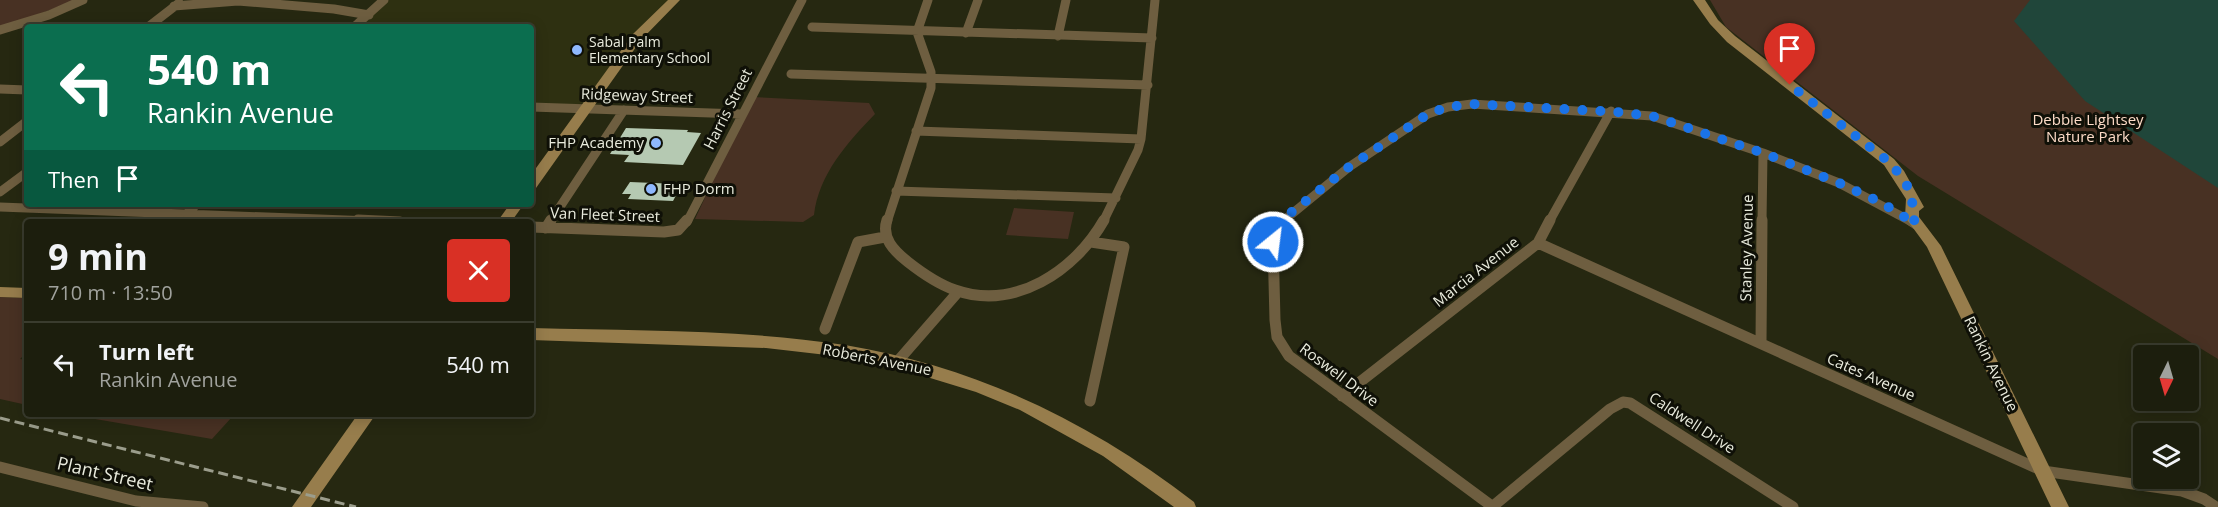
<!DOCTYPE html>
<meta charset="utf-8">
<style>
body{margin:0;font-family:"Open Sans",sans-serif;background:#292b1b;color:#f1f3f6;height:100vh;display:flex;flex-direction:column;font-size:22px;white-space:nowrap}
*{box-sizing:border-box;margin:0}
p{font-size:20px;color:#a0a29d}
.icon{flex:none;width:33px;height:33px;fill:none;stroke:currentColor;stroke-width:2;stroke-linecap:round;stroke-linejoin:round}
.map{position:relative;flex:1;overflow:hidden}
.drawer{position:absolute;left:24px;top:219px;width:510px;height:198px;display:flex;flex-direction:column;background:#1c1e0d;border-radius:6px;box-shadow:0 3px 15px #0003,0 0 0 2px #3a3c2e}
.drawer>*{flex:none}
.guide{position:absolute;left:24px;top:24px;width:510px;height:183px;border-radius:6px;box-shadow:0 3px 15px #0003,0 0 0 2px #3a3c2e;background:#0b6e4f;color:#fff;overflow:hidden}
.needle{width:39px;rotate:185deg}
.fabs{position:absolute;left:2133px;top:345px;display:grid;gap:12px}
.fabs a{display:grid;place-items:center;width:66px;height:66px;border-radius:6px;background:#1c1e0d;box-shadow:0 3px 15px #0003,0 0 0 2px #3a3c2e;font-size:30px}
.pin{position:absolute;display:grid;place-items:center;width:51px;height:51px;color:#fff;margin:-62px -26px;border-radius:50% 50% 50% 0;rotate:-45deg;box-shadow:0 0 6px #0007}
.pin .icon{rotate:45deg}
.me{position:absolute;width:66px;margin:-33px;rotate:29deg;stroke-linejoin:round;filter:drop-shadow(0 0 4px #0008)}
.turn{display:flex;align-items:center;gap:21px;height:126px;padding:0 24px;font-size:27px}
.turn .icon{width:78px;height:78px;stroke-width:2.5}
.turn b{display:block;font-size:42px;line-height:51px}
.then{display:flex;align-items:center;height:57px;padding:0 24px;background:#0003;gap:12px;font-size:22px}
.round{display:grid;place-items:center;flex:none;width:63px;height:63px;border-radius:6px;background:#292b1b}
.headline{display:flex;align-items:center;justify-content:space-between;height:102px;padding:0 24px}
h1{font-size:36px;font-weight:700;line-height:45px}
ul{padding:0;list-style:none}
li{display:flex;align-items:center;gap:18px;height:84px;padding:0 24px;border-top:2px solid #3a3c2e}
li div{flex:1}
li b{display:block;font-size:22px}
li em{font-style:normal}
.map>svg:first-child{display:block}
.built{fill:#2e3011}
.green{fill:#483123}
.water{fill:#20463a}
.building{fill:#b5c9b2}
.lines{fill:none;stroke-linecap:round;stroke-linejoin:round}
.street-far1{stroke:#6e5e40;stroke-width:9}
.street{stroke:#6e5e40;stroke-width:11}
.secondary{fill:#977d4c;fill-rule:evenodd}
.rail{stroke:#9b9d8c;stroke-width:3;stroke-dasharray:10 5;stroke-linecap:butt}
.route{stroke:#1a73e8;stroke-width:10;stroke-dasharray:0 18}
.poi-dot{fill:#8fb8fd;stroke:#0f1007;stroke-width:2}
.labels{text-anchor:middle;stroke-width:6;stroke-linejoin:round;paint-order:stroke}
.far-poi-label{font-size:14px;fill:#e9ebdd;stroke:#0f1007;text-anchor:start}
.street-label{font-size:15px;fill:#e9ebdd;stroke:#0f1007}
.park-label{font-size:15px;fill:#fddbc7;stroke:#0f1007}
.poi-label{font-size:15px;fill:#e9ebdd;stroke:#0f1007;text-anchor:end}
.near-street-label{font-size:18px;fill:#e9ebdd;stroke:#0f1007}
</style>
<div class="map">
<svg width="2218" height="507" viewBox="0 0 2218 507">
<rect width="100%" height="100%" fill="#262811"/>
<path class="built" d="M389,0h280l-33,32 -53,71 -9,2 -43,-1v-77h-172z"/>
<path class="green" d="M0,0h78l-78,28z
M1710,0h508v359l-300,-183 -192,-149z
M752,97l117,6 6,11c-28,29 -56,60 -61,101l-11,7 -108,-3z
M1014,208l60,4 -6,27 -62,-4z
M0,297l27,1v54l-7,7 7,1v45l-27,-6z
M66,414h123l43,3 -20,22z"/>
<path class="water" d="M2030,0h188v188l-133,-87 -71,-80z"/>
<path class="building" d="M626,128l62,2 -1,2 14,1 -18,32 -59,-3 5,-7 -19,-1z
M630,182l48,2 3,2 -8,15 -45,-2 3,-5h-9z"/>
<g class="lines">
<path class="street-far1" d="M174,6l64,-5 96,8 35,6
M148,27l31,-24
M354,27l30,-27
M812,27l340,11
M0,30l49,-15 34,-15
M966,33l12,-33
M1058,36l8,-36
M791,74l357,11
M0,89l27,1
M531,107l210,7
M916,131l225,8
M0,142l27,-21
M896,191l220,7
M0,192l27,-20
M0,207l398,15
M178,222l19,-18
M550,222l74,-112
M687,222l115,-222
M887,222l44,-134v-16l-14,-40 11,-32
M1103,222l35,-72 3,-11 14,-139
M1282,222l67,-55 79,-53 20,-7 24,-3 180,12 111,37 76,30 73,39
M1549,222l62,-111
M1762,222l1,-69"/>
<path class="street" d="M358,220l42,2
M887,220c-6,18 7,31 21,42 14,11 30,22 47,28 60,21 120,-19 149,-70
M1284,220l-11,22 2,78 2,17 12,19 204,151
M1910,220l6,4
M178,222l2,-2
M531,227l133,5 14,-2 9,-10
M546,228l5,-8
M1538,243l505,228 139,20 22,8 12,8
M825,329l33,-87 27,-5
M1761,343l1,-123
M897,362l61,-70
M1342,396l196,-153 12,-23
M1090,401l34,-154 -33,-5
M0,467l136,34 67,6
M1492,507l118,-98 13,-7 7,1 163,104"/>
<path class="secondary" d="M668,0h12l-39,40 -105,148 -5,1v-14l102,-141z
M1693,0h12l13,20 17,16 159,123 10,12 20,36 -5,4v6l22,29 128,261h-18l-124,-260 -22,-30 1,-18 -22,-34 -157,-123 -17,-18z
M510,204h14l-13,18h-14z
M0,287l27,1v10l-27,-1z
M531,328c104,3 210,1 314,17 131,22 244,76 349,157l2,5h-22l-71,-51 -83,-46 -44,-18 -85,-26 -47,-9 -78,-9 -235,-8z
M358,414h18l-65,93h-19z"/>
<path class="rail" d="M0,418l356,89"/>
</g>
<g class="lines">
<path class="route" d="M1273,242l6,-16 9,-11 61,-48 79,-53 20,-7 24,-3 145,8 35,4 111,37 76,30 41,19 36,22c-5,-9 -3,-15 -4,-24 -1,-13 -15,-29 -23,-38l-99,-77"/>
</g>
<g class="poi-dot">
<circle cx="577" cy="50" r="6"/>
<circle cx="656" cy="143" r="6"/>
<circle cx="651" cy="189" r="6"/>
</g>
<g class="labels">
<g class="far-poi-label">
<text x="589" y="47">Sabal Palm<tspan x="589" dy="16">Elementary School</tspan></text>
</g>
<g class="street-label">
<text transform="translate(637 96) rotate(2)" y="5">Ridgeway Street</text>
<text transform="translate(728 109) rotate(-63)" y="5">Harris Street</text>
<text transform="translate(605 215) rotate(2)" y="5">Van Fleet Street</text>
<text transform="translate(1747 248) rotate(-89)" y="5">Stanley Avenue</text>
<text transform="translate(1476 272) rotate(-38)" y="5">Marcia Avenue</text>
<text transform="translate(877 360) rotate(11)" y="5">Roberts Avenue</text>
<text transform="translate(1991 364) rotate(64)" y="5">Rankin Avenue</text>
<text transform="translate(1339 375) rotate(37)" y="5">Roswell Drive</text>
<text transform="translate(1871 377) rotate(24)" y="5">Cates Avenue</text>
<text transform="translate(1692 423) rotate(33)" y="5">Caldwell Drive</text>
</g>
<g class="park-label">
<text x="2088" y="125">Debbie Lightsey<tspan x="2088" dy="17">Nature Park</tspan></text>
</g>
<g class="poi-label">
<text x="644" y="148">FHP Academy</text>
<text x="663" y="194" text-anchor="start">FHP Dorm</text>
</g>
<g class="near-street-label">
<text transform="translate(105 474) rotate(13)" y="6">Plant Street</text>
</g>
</g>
</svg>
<div class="fabs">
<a><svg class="needle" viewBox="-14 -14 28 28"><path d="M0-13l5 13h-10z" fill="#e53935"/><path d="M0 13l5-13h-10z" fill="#a0a29d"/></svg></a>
<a><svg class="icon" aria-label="layers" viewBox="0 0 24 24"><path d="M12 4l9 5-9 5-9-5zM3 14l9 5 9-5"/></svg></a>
</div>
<div class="pin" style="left:1790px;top:85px;background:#d93025"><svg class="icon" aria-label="arrive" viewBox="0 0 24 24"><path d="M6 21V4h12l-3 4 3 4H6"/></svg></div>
<svg class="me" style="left:1273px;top:242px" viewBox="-20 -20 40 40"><circle r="17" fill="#1a73e8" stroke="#fff" stroke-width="3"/><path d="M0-11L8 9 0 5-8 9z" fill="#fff"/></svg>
<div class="guide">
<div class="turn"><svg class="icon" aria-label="left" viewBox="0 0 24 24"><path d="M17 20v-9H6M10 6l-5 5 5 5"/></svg><div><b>540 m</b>Rankin Avenue</div></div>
<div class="then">Then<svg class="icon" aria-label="arrive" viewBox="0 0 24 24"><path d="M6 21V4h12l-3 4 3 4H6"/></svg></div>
</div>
<section class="drawer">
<div class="headline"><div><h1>9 min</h1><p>710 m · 13:50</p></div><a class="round" style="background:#d93025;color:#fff"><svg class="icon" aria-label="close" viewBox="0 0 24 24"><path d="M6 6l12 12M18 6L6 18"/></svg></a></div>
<ul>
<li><svg class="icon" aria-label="left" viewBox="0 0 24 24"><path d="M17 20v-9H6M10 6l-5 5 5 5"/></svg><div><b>Turn left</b><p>Rankin Avenue</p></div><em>540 m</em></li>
</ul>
</section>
</div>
